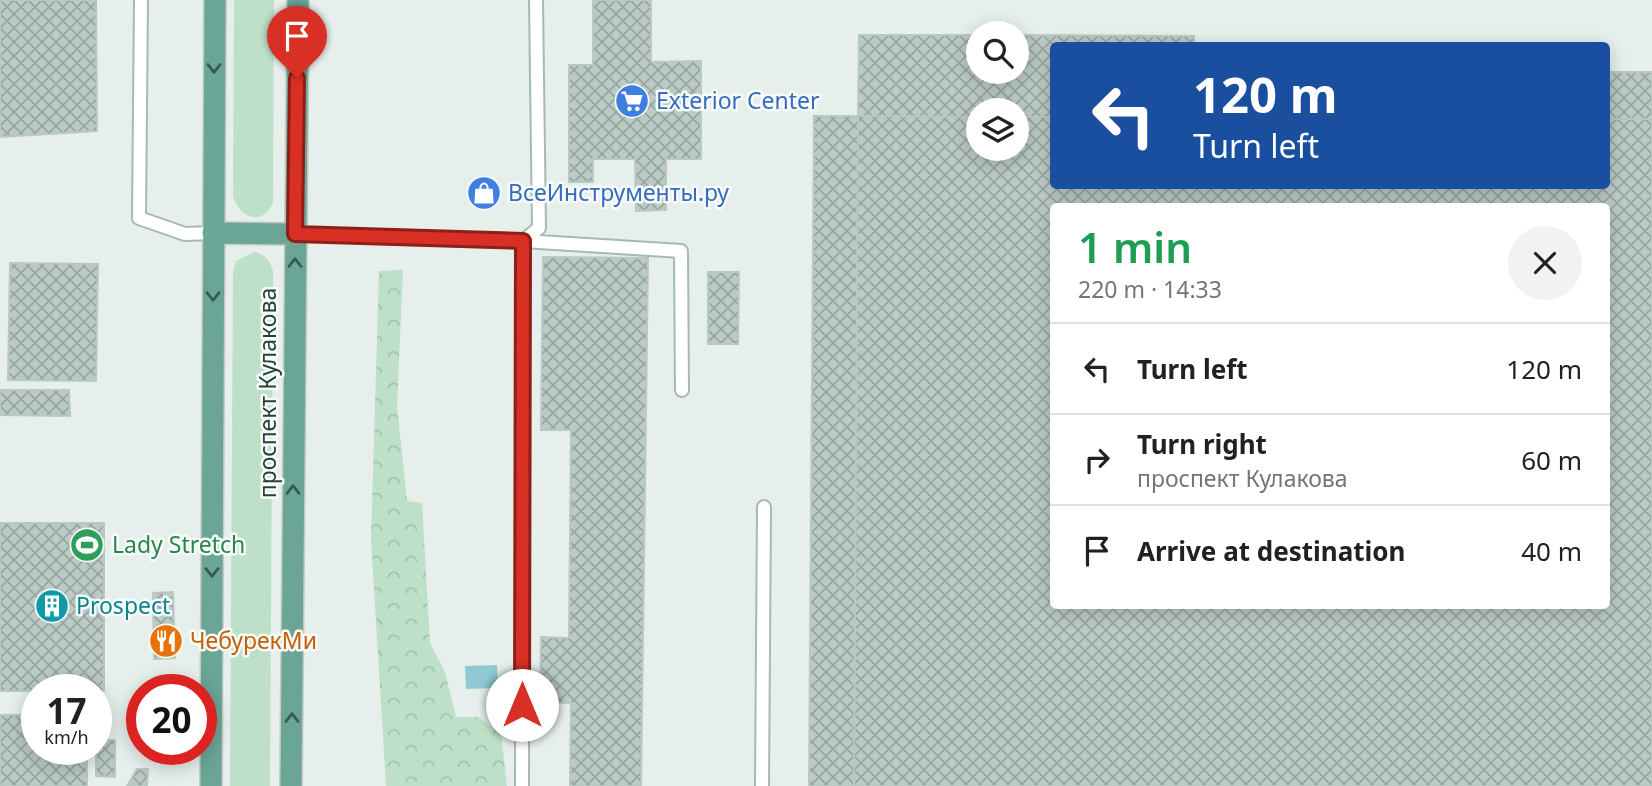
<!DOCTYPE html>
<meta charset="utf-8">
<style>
body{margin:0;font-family:"Noto Sans",sans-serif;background:#f2f2f2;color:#202124;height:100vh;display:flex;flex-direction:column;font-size:26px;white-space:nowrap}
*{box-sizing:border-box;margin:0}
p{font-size:23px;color:#757577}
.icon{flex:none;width:38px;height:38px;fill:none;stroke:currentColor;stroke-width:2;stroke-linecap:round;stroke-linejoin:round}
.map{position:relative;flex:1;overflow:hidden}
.panel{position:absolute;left:1050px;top:203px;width:560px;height:406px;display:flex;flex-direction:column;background:#fff;border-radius:7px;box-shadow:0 4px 18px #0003}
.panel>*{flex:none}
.guide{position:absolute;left:1050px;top:42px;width:560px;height:147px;border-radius:7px;box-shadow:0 4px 18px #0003;background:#1a4fa0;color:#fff;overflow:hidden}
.fabs{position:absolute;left:966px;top:21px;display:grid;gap:14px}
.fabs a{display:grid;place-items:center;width:63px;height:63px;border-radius:50%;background:#fff;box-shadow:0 4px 18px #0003;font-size:35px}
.speed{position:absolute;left:21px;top:674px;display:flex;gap:14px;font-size:35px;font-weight:700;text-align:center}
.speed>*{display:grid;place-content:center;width:91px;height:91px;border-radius:50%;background:#fff;box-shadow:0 4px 18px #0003;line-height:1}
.speed small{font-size:18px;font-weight:400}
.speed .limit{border:10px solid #d22;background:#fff;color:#111}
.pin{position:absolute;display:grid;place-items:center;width:60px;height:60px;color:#fff;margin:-72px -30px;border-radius:50% 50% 50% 0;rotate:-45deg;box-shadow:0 0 7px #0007}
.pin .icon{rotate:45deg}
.me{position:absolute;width:77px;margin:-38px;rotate:0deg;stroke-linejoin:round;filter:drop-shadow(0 0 5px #0008)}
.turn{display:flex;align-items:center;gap:24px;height:147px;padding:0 28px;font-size:32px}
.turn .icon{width:91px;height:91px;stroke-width:2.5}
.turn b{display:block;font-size:49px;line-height:60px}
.round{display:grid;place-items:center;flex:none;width:74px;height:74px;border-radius:37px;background:#f2f2f2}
.summary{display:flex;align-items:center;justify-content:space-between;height:119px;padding:0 28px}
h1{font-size:42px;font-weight:600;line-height:52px;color:#1e9e55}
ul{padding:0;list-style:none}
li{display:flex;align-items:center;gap:21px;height:91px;padding:0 28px;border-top:2px solid #e0e0e0}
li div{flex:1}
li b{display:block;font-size:26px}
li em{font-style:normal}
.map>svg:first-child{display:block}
.grass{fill:#bfe0c8}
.forest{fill:url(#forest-crowns)}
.water{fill:#8ec9d4}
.building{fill:url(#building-cross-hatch);stroke:#b8c9c2;stroke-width:2;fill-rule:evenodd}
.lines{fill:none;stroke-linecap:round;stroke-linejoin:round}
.lane-casing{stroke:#a8b8b2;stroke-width:16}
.primary-casing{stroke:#c2cac8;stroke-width:24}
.lane{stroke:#fff;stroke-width:12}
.primary{stroke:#6aa596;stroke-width:21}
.oneway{stroke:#365b51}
.route-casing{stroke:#8d1f18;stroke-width:18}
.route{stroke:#d93025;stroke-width:12}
.labels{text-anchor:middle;stroke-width:5;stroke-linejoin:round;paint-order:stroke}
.shop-label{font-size:23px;fill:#366cbe;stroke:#f7fbf9;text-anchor:start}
.street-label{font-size:23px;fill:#24423a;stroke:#f7fbf9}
.leisure-label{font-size:23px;fill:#27864d;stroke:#f7fbf9;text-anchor:start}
.culture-label{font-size:23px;fill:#0d838f;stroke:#f7fbf9;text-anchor:start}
.food-label{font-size:23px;fill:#c56008;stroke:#f7fbf9;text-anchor:start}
</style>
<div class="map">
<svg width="1652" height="786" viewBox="0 0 1652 786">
<defs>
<pattern id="forest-crowns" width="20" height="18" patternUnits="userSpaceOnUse" patternTransform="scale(1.75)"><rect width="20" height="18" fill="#bfe0c8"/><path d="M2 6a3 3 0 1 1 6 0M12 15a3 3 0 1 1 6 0" fill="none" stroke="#a4c1ad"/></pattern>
<pattern id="building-cross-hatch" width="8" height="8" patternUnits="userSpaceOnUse" patternTransform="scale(1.75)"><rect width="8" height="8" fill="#bbcac4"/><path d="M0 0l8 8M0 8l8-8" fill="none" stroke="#98a6a0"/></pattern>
</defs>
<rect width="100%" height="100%" fill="#e6efeb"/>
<path class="grass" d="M234,0h40l-1,203c-12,24 -32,15 -40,-6z
M254,252c12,3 15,7 19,19l-3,515h-40l3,-515 3,-10z"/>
<path class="forest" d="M403,270l-6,136 10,95 15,2 8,140 15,29 11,45h22l23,17 6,52h-121l-15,-247 8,-268z"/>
<path class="water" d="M497,665l1,23 -32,1 -1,-23z"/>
<path class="building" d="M0,0h96l1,131 -97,6z
M593,0h58v62l50,-1v98h-35v51l-30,1 -1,-52h-42v23h-24v-117h24z
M859,35h119v37h39v-37l177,1v10h-140v71h-37v-7h-39v7l-120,-1z
M1606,72h46v47h-46z
M814,116h44l-4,670h-45z
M858,116l120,1v32h39v-32h37v69h552v-67h46v667h-798zM1054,206h552v400h-552z
M543,257l105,1 -7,528h-71l1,-83 -31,-1 1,-65 28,1 2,-208h-30z
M10,263l88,1 -2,117 -88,-1z
M708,272h31l-1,72h-30z
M0,390h69l1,26 -70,-1z
M0,523h104v168l-67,-1v1h-37z
M173,592l2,66 -21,1 -1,-66z
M0,715h37v34h50v37h-87z
M96,740h19v37l-19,-1z
M137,769h11l-1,17h-20z"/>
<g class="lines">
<g class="lane-casing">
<path id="lane" d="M141,0l-2,218 46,16 28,-1
M295,234l228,7 158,10 1,139
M522,786l1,-545 16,-13 -3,-228
M762,786l2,-279"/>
</g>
<g class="primary-casing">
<path id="primary" d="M213,233l82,1
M211,786l4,-786
M291,786l7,-786"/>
</g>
<use href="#lane" class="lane"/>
<use href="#primary" class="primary"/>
</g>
<defs><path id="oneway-chevron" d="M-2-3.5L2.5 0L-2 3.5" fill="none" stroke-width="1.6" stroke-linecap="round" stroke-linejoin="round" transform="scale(1.75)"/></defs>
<g class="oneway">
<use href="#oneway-chevron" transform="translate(214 68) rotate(90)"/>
<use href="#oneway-chevron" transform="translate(295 263) rotate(-90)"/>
<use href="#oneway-chevron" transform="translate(213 296) rotate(90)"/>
<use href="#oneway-chevron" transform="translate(293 490) rotate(-90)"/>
<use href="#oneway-chevron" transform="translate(212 572) rotate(90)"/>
<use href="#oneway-chevron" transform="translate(292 718) rotate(-90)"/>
</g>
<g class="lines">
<g class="route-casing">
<path id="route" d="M297,78l-2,156 228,7 -1,464"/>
</g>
<use href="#route" class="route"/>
</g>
<defs>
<g id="supermarket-disc" transform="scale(1.75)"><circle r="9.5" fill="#3f7fe0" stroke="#f7fbf9"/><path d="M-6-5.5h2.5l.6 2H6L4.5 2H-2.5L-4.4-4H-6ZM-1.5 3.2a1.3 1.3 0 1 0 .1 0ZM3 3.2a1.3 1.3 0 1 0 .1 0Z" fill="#fff"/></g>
<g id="shop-disc" transform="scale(1.75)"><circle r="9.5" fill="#3f7fe0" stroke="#f7fbf9"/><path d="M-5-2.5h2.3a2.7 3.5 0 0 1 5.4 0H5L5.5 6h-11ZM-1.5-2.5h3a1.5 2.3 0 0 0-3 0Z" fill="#fff"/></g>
<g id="stadium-disc" transform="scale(1.75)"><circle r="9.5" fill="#2e9e5b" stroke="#f7fbf9"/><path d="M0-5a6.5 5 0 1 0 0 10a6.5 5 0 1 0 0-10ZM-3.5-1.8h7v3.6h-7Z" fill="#fff"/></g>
<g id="building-disc" transform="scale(1.75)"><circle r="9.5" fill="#0f9aa8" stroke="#f7fbf9"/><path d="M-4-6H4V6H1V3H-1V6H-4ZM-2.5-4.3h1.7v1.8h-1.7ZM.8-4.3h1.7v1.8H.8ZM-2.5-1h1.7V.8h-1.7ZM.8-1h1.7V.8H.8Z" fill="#fff"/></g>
<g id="restaurant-disc" transform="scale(1.75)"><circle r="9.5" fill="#e8710a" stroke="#f7fbf9"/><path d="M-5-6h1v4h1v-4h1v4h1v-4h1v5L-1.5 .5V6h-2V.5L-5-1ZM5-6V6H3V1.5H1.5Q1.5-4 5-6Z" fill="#fff"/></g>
</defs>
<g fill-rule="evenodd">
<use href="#supermarket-disc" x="632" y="101"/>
<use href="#shop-disc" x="484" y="193"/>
<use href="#stadium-disc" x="87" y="545"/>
<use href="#building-disc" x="52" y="606"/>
<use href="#restaurant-disc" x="166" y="641"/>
</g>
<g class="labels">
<g class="shop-label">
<text x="656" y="109">Exterior Center</text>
<text x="508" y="201">ВсеИнструменты.ру</text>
</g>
<g class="street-label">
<text transform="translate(268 393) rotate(-90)" y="8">проспект Кулакова</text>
</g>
<g class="leisure-label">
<text x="112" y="553">Lady Stretch</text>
</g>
<g class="culture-label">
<text x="76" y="614">Prospect</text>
</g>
<g class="food-label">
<text x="190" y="649">ЧебурекМи</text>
</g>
</g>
</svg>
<div class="fabs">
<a><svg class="icon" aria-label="search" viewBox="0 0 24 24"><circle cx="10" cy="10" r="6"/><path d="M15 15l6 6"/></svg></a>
<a><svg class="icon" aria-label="layers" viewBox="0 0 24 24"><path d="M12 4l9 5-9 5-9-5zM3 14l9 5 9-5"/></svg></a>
</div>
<div class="speed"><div>17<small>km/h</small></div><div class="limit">20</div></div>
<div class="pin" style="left:297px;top:78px;background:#d93025"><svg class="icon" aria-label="arrive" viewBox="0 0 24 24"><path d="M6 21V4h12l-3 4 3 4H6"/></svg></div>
<svg class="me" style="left:522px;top:705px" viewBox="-20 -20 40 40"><circle r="19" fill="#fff"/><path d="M0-13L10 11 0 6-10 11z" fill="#d93025"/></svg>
<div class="guide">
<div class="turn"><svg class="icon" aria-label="left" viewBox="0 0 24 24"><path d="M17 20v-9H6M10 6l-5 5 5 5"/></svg><div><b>120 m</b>Turn left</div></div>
</div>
<section class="panel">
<div class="summary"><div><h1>1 min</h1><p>220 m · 14:33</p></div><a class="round"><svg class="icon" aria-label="close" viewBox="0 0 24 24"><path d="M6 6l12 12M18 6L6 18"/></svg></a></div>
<ul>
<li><svg class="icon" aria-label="left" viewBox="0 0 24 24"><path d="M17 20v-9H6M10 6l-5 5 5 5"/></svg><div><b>Turn left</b></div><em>120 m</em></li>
<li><svg class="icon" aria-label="right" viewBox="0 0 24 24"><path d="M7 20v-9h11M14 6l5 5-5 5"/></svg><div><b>Turn right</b><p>проспект Кулакова</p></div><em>60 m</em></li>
<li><svg class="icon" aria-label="arrive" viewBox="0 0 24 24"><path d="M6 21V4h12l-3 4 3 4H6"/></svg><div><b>Arrive at destination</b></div><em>40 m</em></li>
</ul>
</section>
</div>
